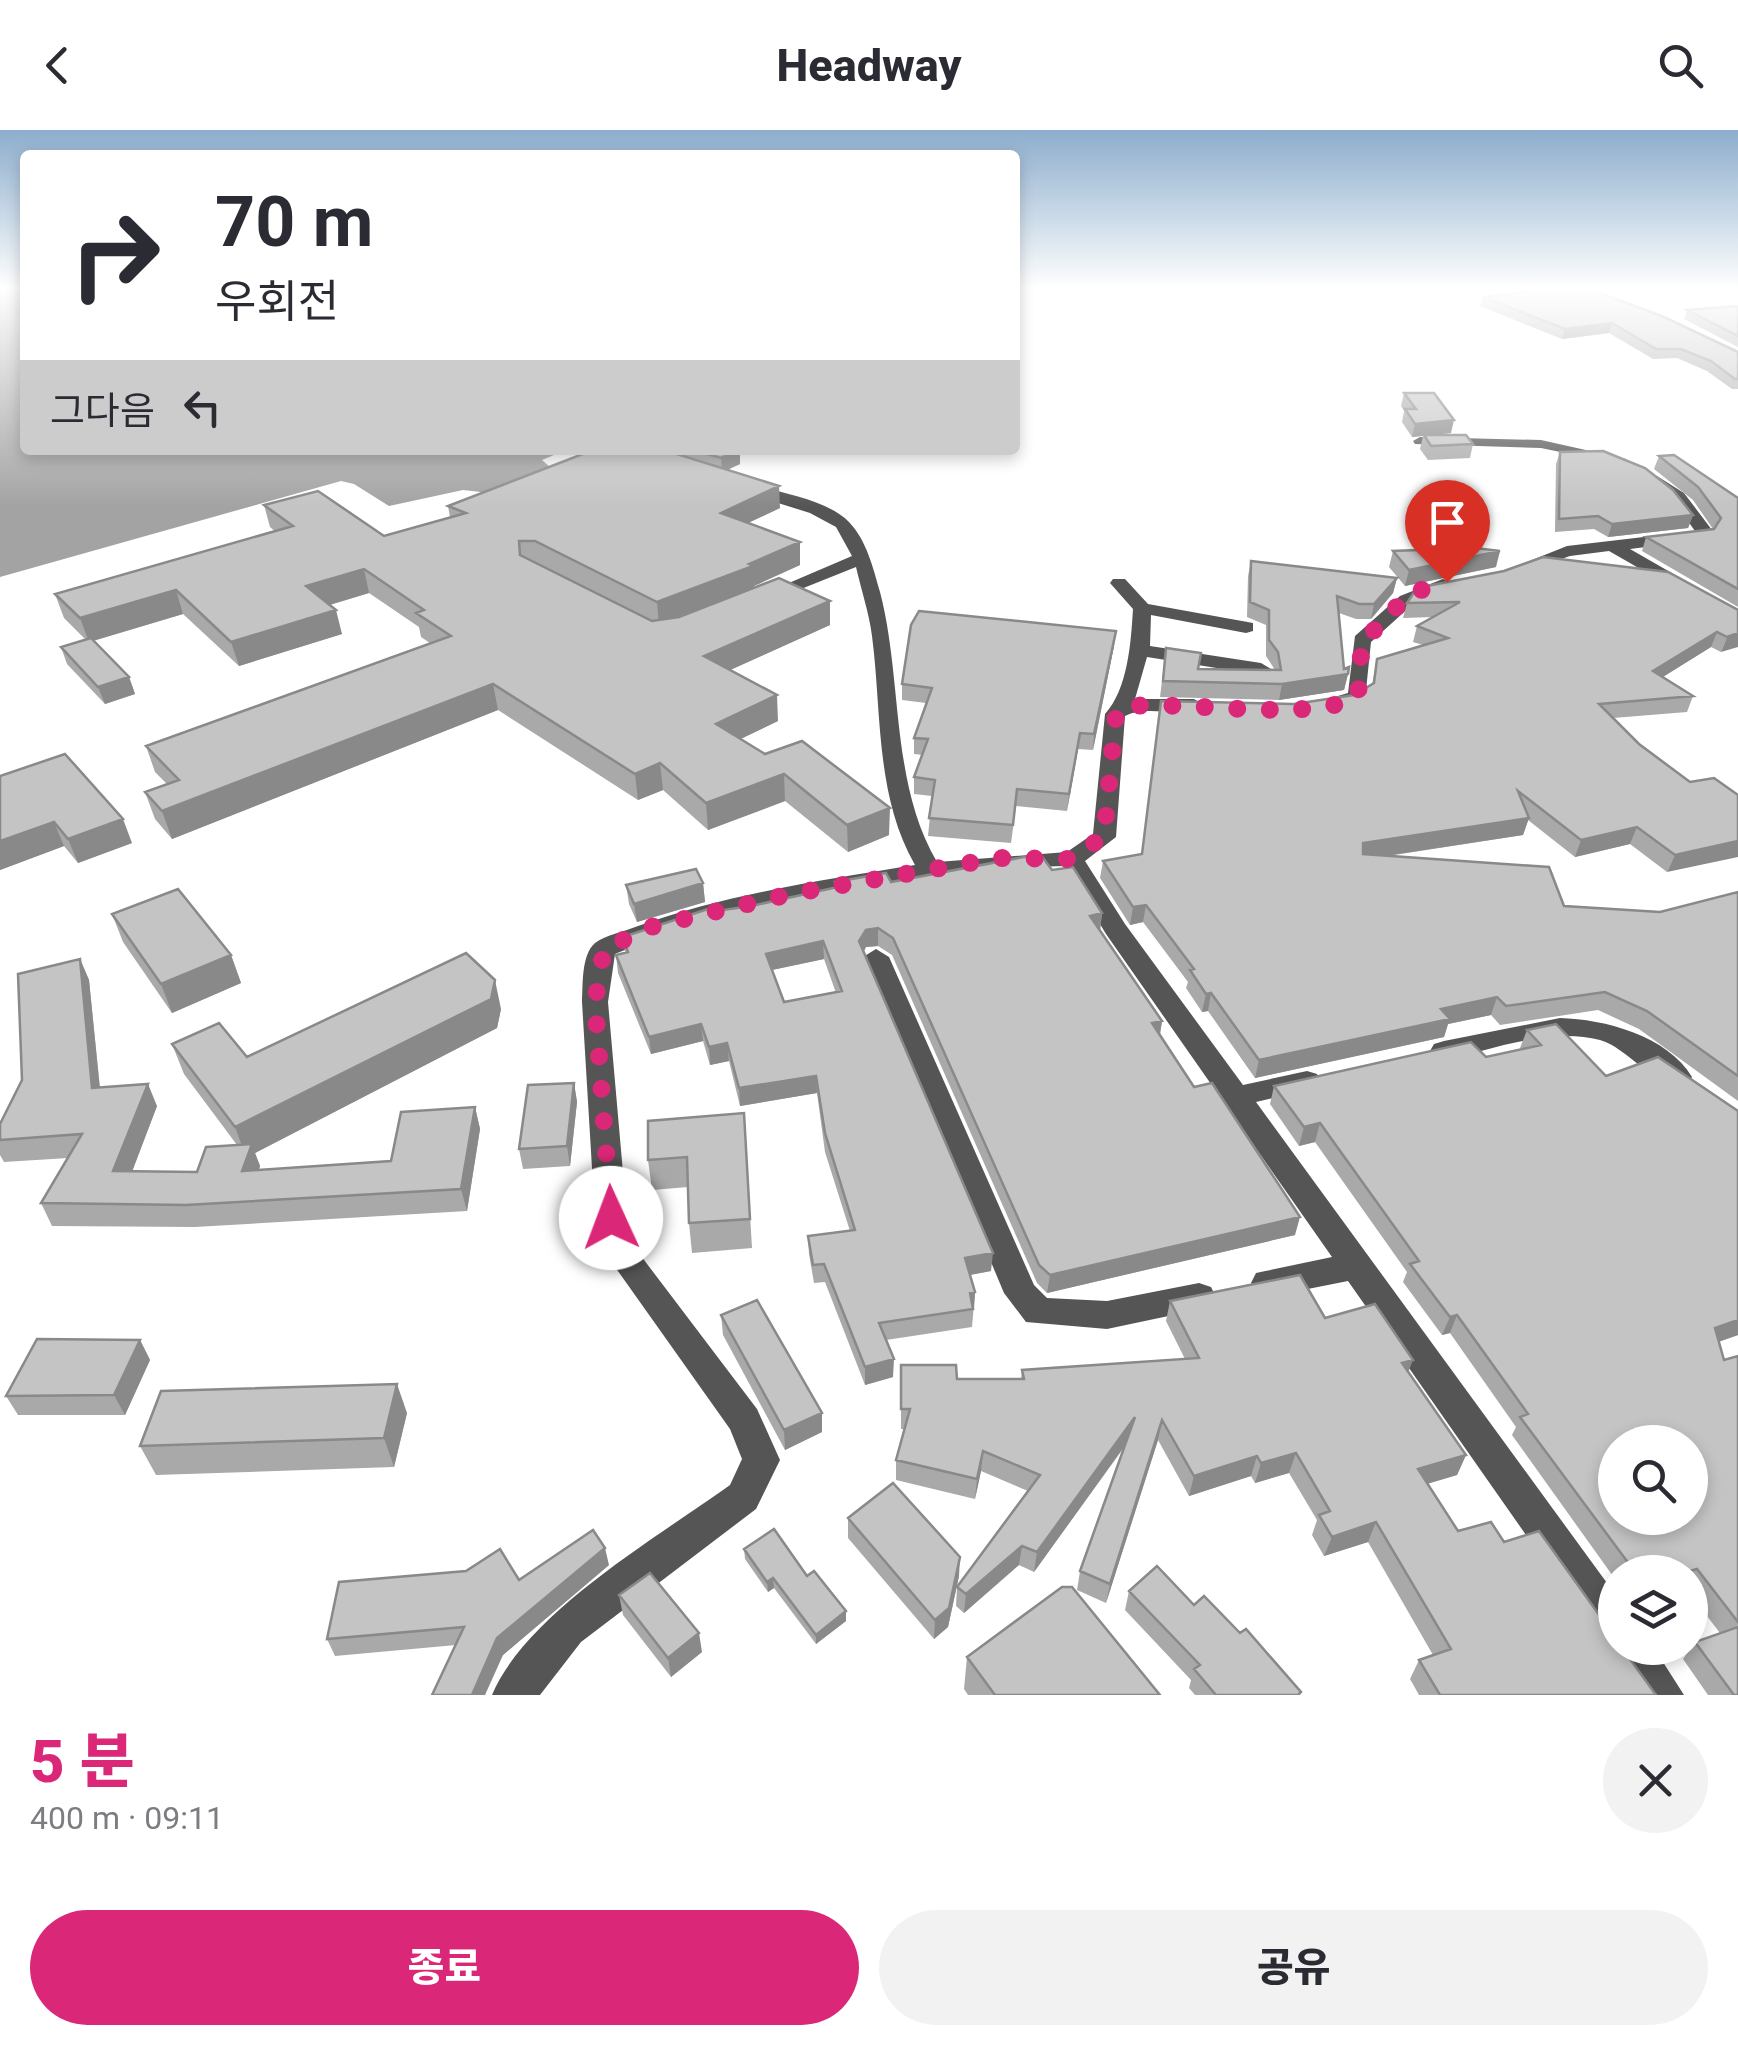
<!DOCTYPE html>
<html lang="ko">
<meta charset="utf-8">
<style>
body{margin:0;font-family:Roboto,"Noto Sans KR",sans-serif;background:#f2f2f3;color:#2b2b33;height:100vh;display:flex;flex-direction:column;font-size:38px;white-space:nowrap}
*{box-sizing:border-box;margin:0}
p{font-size:32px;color:#7c7c81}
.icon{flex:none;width:55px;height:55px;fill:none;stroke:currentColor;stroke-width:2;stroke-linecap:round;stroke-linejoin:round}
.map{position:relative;height:1565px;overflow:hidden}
.sheet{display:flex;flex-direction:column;background:#fff;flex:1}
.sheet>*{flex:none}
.hud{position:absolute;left:20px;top:20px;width:1000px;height:305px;border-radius:10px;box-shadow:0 5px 15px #0003;background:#fff;color:#2b2b33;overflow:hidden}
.tools{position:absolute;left:1598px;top:1295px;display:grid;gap:20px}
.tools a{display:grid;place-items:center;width:110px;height:110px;border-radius:50%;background:#fff;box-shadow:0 5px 15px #0003;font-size:50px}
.pin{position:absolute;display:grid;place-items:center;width:85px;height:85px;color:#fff;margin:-102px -42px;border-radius:50% 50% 50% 0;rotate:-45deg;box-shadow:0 0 10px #0007}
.pin .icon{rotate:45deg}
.me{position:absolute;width:110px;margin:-55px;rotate:358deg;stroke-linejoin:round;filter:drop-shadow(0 0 8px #0008)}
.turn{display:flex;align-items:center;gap:35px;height:210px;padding:0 30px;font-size:45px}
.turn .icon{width:130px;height:130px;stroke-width:2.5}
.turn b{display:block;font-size:70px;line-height:85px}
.then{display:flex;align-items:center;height:95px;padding:0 30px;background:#0003;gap:20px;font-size:38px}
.round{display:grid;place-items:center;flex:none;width:105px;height:105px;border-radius:52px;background:#f2f2f3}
.headline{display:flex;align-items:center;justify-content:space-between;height:170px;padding:0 30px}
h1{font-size:60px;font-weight:800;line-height:75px;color:#db2777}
.button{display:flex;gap:20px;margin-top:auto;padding:20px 30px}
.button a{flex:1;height:115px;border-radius:60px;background:#db2777;color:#fff;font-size:40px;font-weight:800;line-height:115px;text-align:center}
.button a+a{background:#f2f2f3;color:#2b2b33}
header{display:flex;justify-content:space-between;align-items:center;height:130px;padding:0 30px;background:#fff;font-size:45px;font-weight:800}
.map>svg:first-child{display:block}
.water{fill:#a3a3a3}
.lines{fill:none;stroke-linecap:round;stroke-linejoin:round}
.minor{fill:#555;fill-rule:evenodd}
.wall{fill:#a9a9a9;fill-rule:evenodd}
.shaded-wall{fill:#898989}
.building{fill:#c4c4c4;stroke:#898989;stroke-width:2.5;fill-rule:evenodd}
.route{stroke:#db2777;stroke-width:18;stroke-dasharray:0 32.4}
</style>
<header><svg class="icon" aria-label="back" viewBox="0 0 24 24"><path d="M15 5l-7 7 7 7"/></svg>Headway<svg class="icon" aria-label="search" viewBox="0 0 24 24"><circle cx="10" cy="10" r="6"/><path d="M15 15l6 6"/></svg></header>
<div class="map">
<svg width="1738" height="1565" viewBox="0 0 1738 1565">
<rect width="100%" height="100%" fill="#fff"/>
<path class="water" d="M0,158h25v162h541l-24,10 8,7 -52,27 -35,-4 -74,16 -35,-22 -13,-3 -341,96z"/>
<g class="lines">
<path class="minor" d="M1420,307l121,3 85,19 -8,5 -77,-16 -126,-4 -2,-3z
M1657,346l27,17 28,37 -10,10 -72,9 108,62v14l-129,-74 -39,5 -49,17 -9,-5 55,-22 128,-15 -23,-32 -20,-15 -3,-3z
M749,354c29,8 79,16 100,38 18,19 24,46 31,70 23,88 10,190 57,270l130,-10 26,-18 12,-120c23,-25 26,-72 28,-105l-23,-26 3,-4h12l23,25 105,19v8l-7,2 -95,-18 -1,31 111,17 10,6 -10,6 -114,-18 -12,42h59l10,6c-19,16 -55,-2 -79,11l-9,121 -31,24 40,63 118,161 64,-14 10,3 4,7 -4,7 -61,14 359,492v54h39l30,47h-47l-23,-32 -5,-17 -8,-4 -253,-361 -80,16 -12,-4 -5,-10 5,-10 76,-16 -226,-323 -41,-68c-80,1 -158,14 -236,29 -73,14 -145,29 -214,59l-7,48 19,216 11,34 119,157 23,51 -24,49 -175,133 -41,53h-48c34,-82 166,-158 238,-210l12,-26 -12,-30 -122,-172 -13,-39 -13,-216c1,-16 -1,-47 13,-59 10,-8 31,-12 43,-17 89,-32 185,-46 277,-61 -40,-70 -33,-152 -43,-229 -3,-23 -11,-47 -16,-69l-85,34 -15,-4 96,-41 -16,-29 -26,-14 -67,-21 -2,-3z
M1443,449l9,5 -3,4 -36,16 -42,38 -6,58 -37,11 -7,-2v-8l27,-8 7,-57 45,-40z
M876,819l13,8 145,328 13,13 60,3 92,-18 12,4 5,10 -5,10 -104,22 -81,-7 -22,-29 -141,-336z
M1560,888c44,1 108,18 132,59l-4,7c-30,9 -59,-36 -88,-44 -50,-13 -108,9 -156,21l-10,-3 -4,-7 4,-7 10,-3z"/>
</g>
<path class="wall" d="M1560,158l178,64v37h-6l-25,-18 -30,-13 -24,1 -44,-26 -47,6 -82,-33 3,-9z
M1738,176v41l-54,-28 3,-9z
M1404,263l47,40 -17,2 39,9 -3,14 -42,2 -8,-11 3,-13 -11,1 -10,-15 2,-11 -3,-5z
M593,320h147v14l-13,6 53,38 -32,15 52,42 -46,21v2l76,37 -100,45 48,51 -38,18 149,96 -41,17 -63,-51 -77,29 -45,-40 -25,10 -140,-90 -326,129 -17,-20 -10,-27 22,-8 -12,-12 -9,-26 284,-103 -9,-6 -2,-10 -50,-34 -39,12 12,29 -103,32 -56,-52 -90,27 36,36 6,17 -30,10 -38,-40 -6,-17 25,-7 -22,-22 -9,-24 221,-62 -6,-5 -6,-22 120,31 66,-19 -2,-11z
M1560,322l133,63 -5,13 -80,9 -14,-8 -39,3 1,-68z
M1659,326l79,42v109l-96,-56 4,-14 67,-8 -20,-29 -39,-31z
M1442,414l54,23 -91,19 -16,-19 4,-16 47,-2z
M1251,431l146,17 -4,15 -22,26h-15l-17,-6 5,56 4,5 -4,16 -65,10 -119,-3 6,-49 32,21 77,1 -9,-14v-31l-19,-8 1,-41z
M1417,458l321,22 -17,42 -10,-5 -49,30 31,19 -6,16 -74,6 26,26 51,38 24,-4 -47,94 -37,-28 -55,13 -47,-37 -5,15 -135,21 176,50 96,6 78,-20v209l-99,-72 -41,-19 -98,15 -9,-10 -43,9 -4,13 -189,41 -47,-67 -6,1 -16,-24 2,-6 -45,-60 -13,3 -30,-47 3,-17 38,-7 153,-150 60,-9 18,-10 5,-26 46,-14 -10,-3 4,-16 16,-9 -30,1 4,-15z
M1114,516l-21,104 -15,-1 -11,62 -51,-5 -5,37 -83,-7 4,-40 -18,-2v-17l9,-22 -9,-1v-16l12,-35 -24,-3v-16z
M0,646l132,67 -54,20 -14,-17 -64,24z
M1052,740l50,43 -2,17 62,91 -2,14 135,200 -248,58 -10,-10 -145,-328 -14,-9 -12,1 -2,4 127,320 -21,4 5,17 -3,35 -86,13 7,37 -28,8 -40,-103 -11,1 -5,-29 -1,-18 42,-5 -25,-79 -8,-59 -77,13 -11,-45 -19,4 -7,-24 -52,13 -33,-81 -2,-18 9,-2 -2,-16 94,-26 34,-5 84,-18v-6h56zM824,829l12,34 -52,9 -12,-32z
M703,753l2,19 -68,20 -8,-18 -3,-19z
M112,784l119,41 10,28 -69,30 -49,-71z
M80,829l9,21 11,108 57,18 -25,65 65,1 40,-27 -53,-71 -12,-30 75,13 254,-48 -4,19 -242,125 5,13 -1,4 132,-9 84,-54 5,22 -13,82 -272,16 -143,-1 -11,-23 27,-45 -64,4 -4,-7v-31z
M1527,900l79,46 132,259 -20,7 6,18 14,-4v339h-30l-25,-36 12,-17 25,-9 -30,-39v-22h-75v7l-103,-144 4,-8 -66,-94 -8,2 -39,-53 4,-10 -92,-130 -16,4 -29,-42 4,-18 212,-29 36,-8 -2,-1z
M574,953l3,19 -7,64 -47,3 -4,-20z
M744,983l8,135 -60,5 -3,-30 -1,-36 -36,3 -4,-30z
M1170,1171l155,17 83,54 58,83 -9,20 -30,9 31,47 46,11 152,153h-237l-9,-16 9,-19 14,-5 -65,-113 -44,14 -12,-21 5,-15 -28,-47 -34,10 -4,-7 -62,20 -31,-56 -52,163 -29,-13 3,-19 45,-125 -91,126 -15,-7 -55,48 -8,-7 1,-19 71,-96 -47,-20 -6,28 -79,-19v-20l8,-31h-3v-64l56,14h64l1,-9 163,-11 -19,-38z
M721,1185l101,117 -37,18 -62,-115z
M140,1210l10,20 -25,55h-107l-12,-19z
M407,1283l-13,54 -238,8 -16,-29z
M848,1388l111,58 -11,51 -14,12 -86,-101z
M744,1419l63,27 39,35v10l-30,23 -42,-56 -6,4 -23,-33z
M609,1435l-106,90 -47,-10 -121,11 -8,-17 192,-59z
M1129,1461l171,104h-105l-6,-7 2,-8 -66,-70z
M619,1465l83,57 -31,25 -48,-62z
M967,1527l193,38h-192l-4,-6z"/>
<path class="shaded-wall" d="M1612,193l-3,10 -47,6 3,-10z
M1454,290l-3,13 -39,4 3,-13z
M740,320v14l-18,8 -1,-14z
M779,356l1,22 -58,27 -1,-22z
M1693,385l-5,13 -80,9 4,-13z
M800,412v23l-46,21v4l-95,36 -2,-24z
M1500,421l-4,16 -91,19 4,-16z
M364,439l5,24 -57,17 -6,-24z
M1397,448l-4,15 -22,26 3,-15z
M176,460l7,24 -94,28 -9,-24z
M830,471v24l-124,56 -2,-25z
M336,480l6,24 -103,32 -8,-24z
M1116,501l-2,15 -21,104 1,-16z
M1717,502l-6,15 -64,40 6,-16z
M1738,503v14l-17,5 6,-15z
M1348,544l-4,16 -65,10 3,-16z
M129,547l6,17 -30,10 -7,-17z
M493,554l5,26 -326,129 -10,-28z
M777,565l1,26 -60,29 -2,-26z
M1080,603l-2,16 -11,62 2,-17z
M660,633l3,27 -25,10 -3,-26z
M784,644l1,27 -77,29 -2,-27z
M890,678l-1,27 -41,17 -1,-27z
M1529,688l-6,17 -165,25 5,-17z
M123,689l9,24 -54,20 -10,-24z
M54,692l10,24 -64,24v-29z
M1637,697l-7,17 -55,13 6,-17z
M1738,711v16l-71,15 8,-17z
M703,753l2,19 -68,20 -3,-18z
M1146,775l-3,17 -13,3 3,-18z
M1102,783l-2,18 -10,-15z
M878,798v18l-12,1 -6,11 -1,-17 7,-11z
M823,811l1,18 -57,12 -1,-17z
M231,825l10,28 -69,30 -11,-29z
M80,829l9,21 13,130 -10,-22z
M495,850l6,29 -4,19 -242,125 5,13 -9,27 -9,-22 4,-14 -11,-30z
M1211,863l-3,18 -6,1 4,-18z
M1497,867l-6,18 -43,9 -4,13 -189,41 4,-18 182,-51z
M1162,891l-3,18 -7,-16z
M701,894l2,17 -52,13 -2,-17z
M727,913l2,18 -19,4 -1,-18z
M816,946l1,17 -77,13 -1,-18z
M574,953l3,19 -7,64 -3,-20z
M148,954l9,22 -33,87 -11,-22z
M475,977l5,22 -13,82 -6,-22z
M1320,993l-5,19 -16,4 5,-19z
M1300,1087l-5,18 -248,58 3,-18z
M993,1123l-2,18 -27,5 1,-18z
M975,1162l-1,18h-1l-3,-17z
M1457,1185l-7,18 -8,2 8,-18z
M1738,1190v15l-34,12 11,-19z
M140,1210l10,20 -25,55 -11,-20z
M894,1229l-1,18 -28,8v-18z
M1413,1230l-8,20 -3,-17z
M397,1254l10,29 -13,54 -10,-29z
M822,1283v19l-37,18 -1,-20z
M1135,1287l-4,20 -97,135 3,-20z
M1162,1290l-4,20 -52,163 4,-19z
M983,1321l-2,20 -6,28 2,-20z
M1296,1323l-7,20 -34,10 6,-20z
M1466,1325l-9,20 -48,14 9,-20z
M1257,1326l-6,20 -62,20 5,-20z
M1376,1392l-8,20 -44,14 8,-19z
M1022,1416l-3,19 -55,48 2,-19z
M605,1418l4,17 -106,90 -18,40h-13l25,-57z
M960,1427l-1,19 -11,51 -14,12 1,-19z
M773,1448l1,10 -6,4 -1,-10z
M846,1481v10l-30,23v-9z
M699,1503l3,19 -31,25 -3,-19z"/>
<path class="building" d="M1560,158h27l77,29 74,35v27h-3l-24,-18 -30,-12h-25l-44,-26 -47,6 -82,-32z
M1738,176v30l-51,-26z
M1404,263h30l20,27 -39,4 -10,-15h11z
M1424,305h42l7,9 -42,2z
M593,320h71l115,36 -58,27 79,29 -51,22 4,2 -96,36 -122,-61h-16l1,14 132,66 27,-4 100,-39 51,23 -126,55 73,39 -61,29 49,30 37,-13 88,67 -43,17 -63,-51 -78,29 -46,-40 -25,11 -142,-90 -331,127 -17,-19 34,-12 -33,-34 305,-110 -35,-23 8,-3 -60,-41 -58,17 30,24 -105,32 -55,-52 -96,28 -25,-24 238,-68 -29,-21 54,-14 66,45 82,-23 -18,-7z
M693,320h46l-18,8z
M1603,321l42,17 28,22 20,25 -81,9 -14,-8 -39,3 1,-67z
M1674,325l64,43v91l-92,-52 68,-8 7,-11 -23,-31 -39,-31z
M1442,414l58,7 -91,19 -16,-19 53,-2z
M1543,427l125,15 70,38v23l-11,4 -10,-5 -64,39 40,25 -94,8 40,40 51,38 24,-4 24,17v46l-63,14 -38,-28 -56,13 -63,-49 11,27 -166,25v11l186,13 15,39 96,6 78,-20v184l-91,-65 -42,-19 -99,14 -9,-9 -56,12 9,10 -191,41 -48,-67 -5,1 -16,-24 4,-1 -48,-64 -13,2 -30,-46 39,-7 19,-153 133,3 60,-9 20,-12 3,-24 71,-21 -31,-12 43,-24 -53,1 10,-15 87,-17z
M1251,431l146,17 -23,26h-15l-22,-8 7,73 5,-2 -1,7 -66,10 -119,-3 3,-33 35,5 -3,16 83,1 -3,-18 -9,-12v-30l-19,-8z
M919,481l197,20 -22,103 -14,-1 -11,61 -52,-5 -4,36 -84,-7 6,-38 -21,-3 14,-38 -14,-1 18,-50 -30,-4 9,-59z
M91,508l38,39 -31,10 -37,-40z
M65,624l58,65 -55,20 -14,-17 -54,19v-65z
M1040,724l12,16 21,-3 29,46 -12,3 72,105 -10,2 42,64 18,-4 88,134 -250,58 -11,-10 -146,-327 -15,-10 -12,2 -7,11 134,312 -28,5 10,34 -5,1 3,16 -94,14 15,36 -29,8 -41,-103 -11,1 -5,-29 47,-6 -30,-97 -9,-57 -77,12 -12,-45 -18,4 -8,-23 -52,13 -33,-82 12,-3 -5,-15 91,-30 3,4 34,-5 87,-19 -3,-5 51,-9 5,9zM823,811l19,50 -58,11 -18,-48z
M696,739l7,14 -69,21 -8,-19z
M178,759l53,66 -70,29 -49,-70z
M466,823l29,27 -4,19 -256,128 -63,-83 47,-21 28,34z
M80,829l12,129 56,-4 -35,87 84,1 9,-25 46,-3 -10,27 149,-10 10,-49 74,-5 -14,82 -275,16 -145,-2 41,-69 -82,6v-16l22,-44 -4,-106z
M1556,894l50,52 52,-19 80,54v209l-23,8 9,32 14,-4v266l-41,-53 -11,3h-51l-115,-155 8,-3 -71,-99 -7,2 -40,-53 9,-3 -99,-138 -16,4 -30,-41 197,-44 15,15 55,-12 -14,-15zM1615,1312h75v76h-75z
M574,953l-7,63 -48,3 9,-64z
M744,983l6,106 -61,4 -2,-66 -39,3v-39z
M1300,1145l25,43 50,-14 38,56 -11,3 64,92 -48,14 40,62 33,-9 13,20 35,-11 76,106v11h7l34,47h-216l-21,-35 32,-11 -75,-127 -44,15 -13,-22 11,-4 -34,-58 -35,10 -4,-7 -63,20 -32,-56 -52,164 -30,-13 55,-154 -98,135 -15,-6 -56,48 -9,-7 83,-112 -57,-24 -6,28 -81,-19 14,-51h-9v-44h55l1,14h67l-2,-9 177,-12 -29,-57z
M757,1170l65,113 -38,17 -63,-115z
M37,1209l103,1 -26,55 -108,1z
M397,1254l-13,54 -244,8 21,-55z
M893,1353l67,74 -11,51 -14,12 -87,-102z
M774,1399l33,47 7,-5 32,40 -30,24 -43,-57 -6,4 -23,-33z
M593,1400l12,18 -108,90 -25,57h-40l32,-68 -137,12 12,-57 127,-11 34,-22 19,31z
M1157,1436l37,39 10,-9 36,37 6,-4 55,63 -3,3h-82l-22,-26 6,-4 -71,-74z
M650,1443l49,60 -31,25 -49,-63z
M1062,1457h10l88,108h-165l-28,-38z
M1738,1497v68h-4l-39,-53z"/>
<linearGradient id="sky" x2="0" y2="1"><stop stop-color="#8cadcc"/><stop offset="0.42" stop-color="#fff"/><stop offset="1" stop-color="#fff" stop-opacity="0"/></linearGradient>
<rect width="1738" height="377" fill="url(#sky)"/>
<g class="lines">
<path class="route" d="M611,1088l-16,-216 9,-53 50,-23 136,-32 208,-36 74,1 32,-23 12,-122 6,-7c59,-8 192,17 236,-11l4,-56 26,-21 17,-24 42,-13"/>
</g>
</svg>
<div class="tools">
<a><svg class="icon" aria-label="search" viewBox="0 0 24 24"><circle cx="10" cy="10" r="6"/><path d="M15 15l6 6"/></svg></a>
<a><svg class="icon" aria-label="layers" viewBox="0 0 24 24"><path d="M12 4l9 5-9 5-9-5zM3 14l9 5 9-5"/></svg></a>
</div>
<div class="pin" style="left:1447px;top:452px;background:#d93025"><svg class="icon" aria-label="arrive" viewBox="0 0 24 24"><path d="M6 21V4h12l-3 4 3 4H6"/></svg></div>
<svg class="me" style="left:611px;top:1088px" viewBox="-20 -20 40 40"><circle r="19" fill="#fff"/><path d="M0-13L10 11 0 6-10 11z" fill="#db2777"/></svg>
<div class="hud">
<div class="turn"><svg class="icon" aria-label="right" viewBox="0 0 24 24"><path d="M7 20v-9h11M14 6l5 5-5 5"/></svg><div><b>70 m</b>우회전</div></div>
<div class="then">그다음<svg class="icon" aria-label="left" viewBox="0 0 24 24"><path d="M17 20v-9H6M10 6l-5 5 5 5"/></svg></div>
</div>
</div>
<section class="sheet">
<div class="headline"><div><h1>5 분</h1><p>400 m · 09:11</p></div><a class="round"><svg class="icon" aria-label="close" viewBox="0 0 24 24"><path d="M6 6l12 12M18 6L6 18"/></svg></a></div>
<div class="button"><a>종료</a><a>공유</a></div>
</section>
